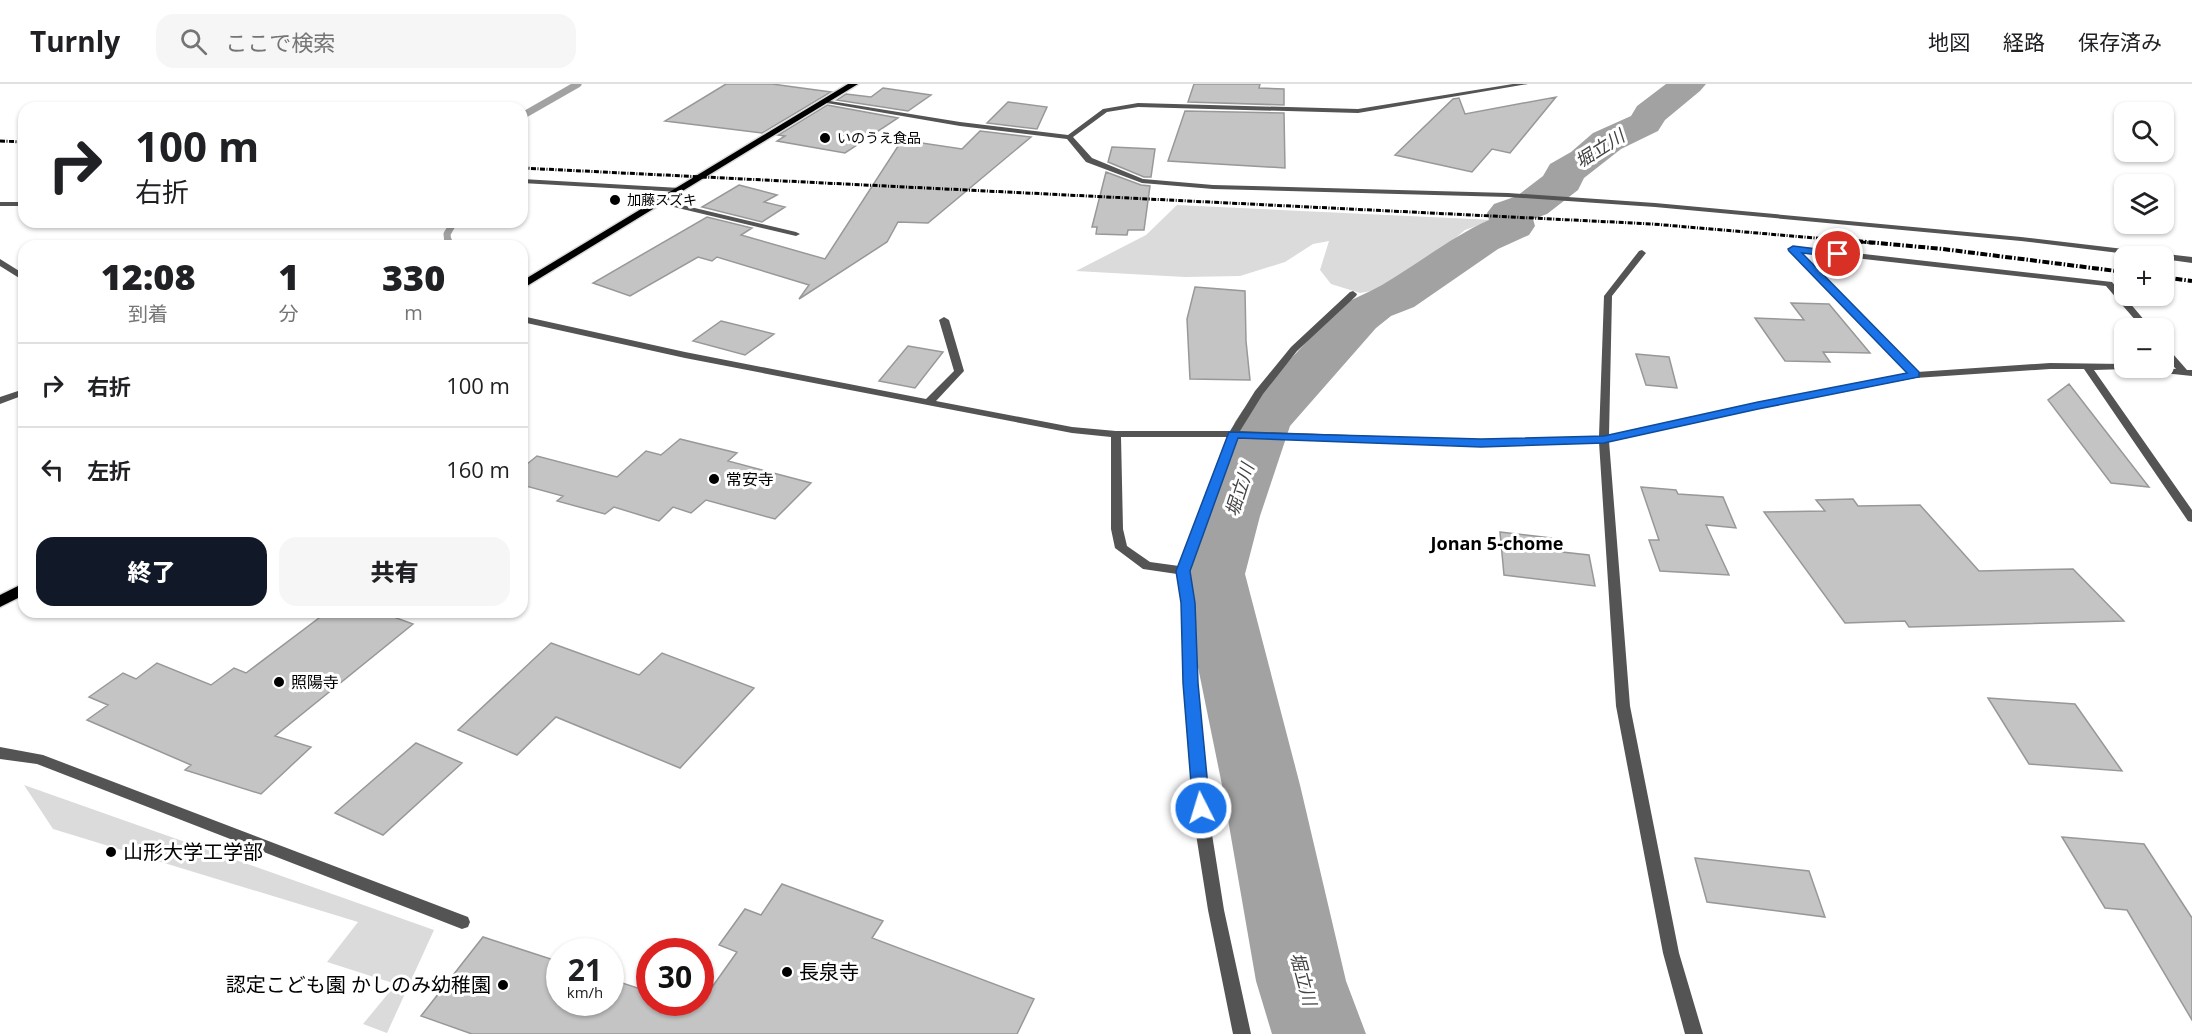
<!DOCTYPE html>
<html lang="ja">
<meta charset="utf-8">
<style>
body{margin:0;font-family:"Open Sans","Noto Sans JP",sans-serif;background:#f6f6f6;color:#202124;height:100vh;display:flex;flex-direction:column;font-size:22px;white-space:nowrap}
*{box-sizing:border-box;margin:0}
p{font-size:20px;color:#757577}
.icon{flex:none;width:33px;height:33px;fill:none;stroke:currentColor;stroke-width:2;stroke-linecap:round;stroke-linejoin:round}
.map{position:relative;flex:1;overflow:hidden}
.side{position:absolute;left:18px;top:156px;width:510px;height:378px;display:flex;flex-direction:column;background:#fff;border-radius:18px;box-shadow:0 2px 4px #0004}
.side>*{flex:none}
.banner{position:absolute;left:18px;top:18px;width:510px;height:126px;border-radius:18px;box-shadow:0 2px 4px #0004;background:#fff;color:#202124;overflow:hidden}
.controls{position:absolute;left:2114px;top:18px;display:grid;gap:12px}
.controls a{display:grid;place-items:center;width:60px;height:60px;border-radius:12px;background:#fff;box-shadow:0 2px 4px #0004;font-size:30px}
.speed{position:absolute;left:546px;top:854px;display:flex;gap:12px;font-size:30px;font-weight:700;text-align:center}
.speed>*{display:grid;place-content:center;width:78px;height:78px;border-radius:50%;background:#fff;box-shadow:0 2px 4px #0004;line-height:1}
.speed small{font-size:15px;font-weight:400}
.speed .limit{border:9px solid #d22;background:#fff;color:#111}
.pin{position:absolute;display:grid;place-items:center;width:51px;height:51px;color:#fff;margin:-26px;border:3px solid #fff;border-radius:50%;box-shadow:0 2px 6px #0007}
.me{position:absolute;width:66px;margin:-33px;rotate:355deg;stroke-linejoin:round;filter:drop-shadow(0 0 4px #0008)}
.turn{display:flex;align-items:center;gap:21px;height:126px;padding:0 18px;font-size:27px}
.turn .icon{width:78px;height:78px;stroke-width:2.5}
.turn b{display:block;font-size:42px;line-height:51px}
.eta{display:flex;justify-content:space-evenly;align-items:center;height:102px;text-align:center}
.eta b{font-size:36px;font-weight:800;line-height:42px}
.cta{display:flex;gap:12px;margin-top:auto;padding:12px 18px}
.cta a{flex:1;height:69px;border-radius:18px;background:#111827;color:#fff;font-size:24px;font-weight:800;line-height:69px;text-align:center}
.cta a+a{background:#f6f6f6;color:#202124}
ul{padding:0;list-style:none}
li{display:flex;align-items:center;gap:18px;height:84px;padding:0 18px;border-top:2px solid #e0e0e0}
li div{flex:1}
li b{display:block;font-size:22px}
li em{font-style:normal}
header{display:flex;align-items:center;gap:36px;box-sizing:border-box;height:84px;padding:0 30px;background:#fff;border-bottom:2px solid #e0e0e0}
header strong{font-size:28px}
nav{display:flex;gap:33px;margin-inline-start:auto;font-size:21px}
.search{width:420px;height:54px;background:#f6f6f6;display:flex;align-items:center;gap:15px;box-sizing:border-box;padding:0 21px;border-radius:18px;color:#757577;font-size:22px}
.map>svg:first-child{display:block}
.green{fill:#dbdbdb}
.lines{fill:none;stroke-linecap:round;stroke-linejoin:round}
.stream-far1{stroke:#a2a2a2;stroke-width:7}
.stream{stroke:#a2a2a2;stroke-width:8}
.river{fill:#a2a2a2;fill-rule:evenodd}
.building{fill:#c4c4c4;stroke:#989898;stroke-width:1.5}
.primary-casing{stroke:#dbdbdb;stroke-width:3}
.street{fill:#545454;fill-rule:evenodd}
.primary{fill:#000;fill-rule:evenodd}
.rail-far1{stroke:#000;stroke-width:3;stroke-dasharray:5 1.5 1 1.5;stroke-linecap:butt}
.rail{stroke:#000;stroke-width:4;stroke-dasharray:7 2 1.5 2;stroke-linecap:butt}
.route{fill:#1a73e8;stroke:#114b97;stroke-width:1.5}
.poi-dot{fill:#000;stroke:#fff;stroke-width:2}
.labels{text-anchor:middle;stroke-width:6;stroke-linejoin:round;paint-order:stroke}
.far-poi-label{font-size:14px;fill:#000;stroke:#fff;text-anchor:start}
.poi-label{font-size:16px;fill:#000;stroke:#fff;text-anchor:start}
.water-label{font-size:18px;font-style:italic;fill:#434343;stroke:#fff}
.neighbourhood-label{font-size:18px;font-weight:bold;fill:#000;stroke:#fff}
.near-poi-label{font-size:20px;fill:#000;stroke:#fff;text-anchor:start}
</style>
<header>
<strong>Turnly</strong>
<div class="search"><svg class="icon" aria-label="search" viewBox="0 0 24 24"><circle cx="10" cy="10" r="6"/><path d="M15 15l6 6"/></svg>ここで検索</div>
<nav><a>地図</a><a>経路</a><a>保存済み</a></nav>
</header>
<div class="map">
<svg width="2192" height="950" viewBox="0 0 2192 950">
<rect width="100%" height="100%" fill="#fff"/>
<path class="green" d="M1177,121l316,15 -28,10 -67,56 -38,7 -29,-9 -11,-14 9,-29 -16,3 -28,18 -45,14 -55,1 -109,-6 70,-36z
M24,701l410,145 -47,103 -24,-9 33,-40 -69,-22 31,-40 -305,-93z"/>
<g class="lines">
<path class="stream-far1" d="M522,32l56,-32
M448,159l-1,-9 7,-12"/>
<path class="stream" d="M448,157v5"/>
<path class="river" d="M1666,0h40l-6,7 -35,29 -7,11 -37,18 -37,29 -6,12 -31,24 -14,5 2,7 -6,9 -31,14 -84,58 -23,9 -15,12 -86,98 -30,90 -15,58 55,211 46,196 20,53h-94l-16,-53 -34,-196 -43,-211 19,-58 37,-94 8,-12 97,-104c14,-8 28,-13 42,-21 36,-21 69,-48 107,-65l-2,-7 7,-9 23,-8 26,-20 7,-12 21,-12 22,-19 38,-17 6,-10z"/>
</g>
<path class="building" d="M726,0h46l59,8 -69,41 -97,-12z
M1194,0h66l-1,4 25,1v16l-96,-3z
M883,4l48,7 -23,16 -71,-11 9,-6 25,3z
M1556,13l-46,56 -18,-4 -20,23 -77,-17 58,-56 6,-1 6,16z
M1008,18l39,5 -10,22 -50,-6z
M827,21l71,13 -53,35 -68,-12 8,-5 -7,-1z
M1185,27l99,2 1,55 -117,-7z
M980,47l51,6 -103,86 -30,-1 -11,20 -88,57 10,-14 -92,-28 -5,4 -14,-4 -68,39 -37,-13 114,-66 45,11 -11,7 84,24 77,-119 60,9z
M1112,63l43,2 -4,28h-7l-36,-15z
M1106,88l35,13 9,1 -6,44h-16l-1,5 -31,-1 1,-7h-5z
M739,101l38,10 -13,7 21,5 -23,15 -60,-15z
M1195,203l50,4 1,50 4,39 -60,-1 -3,-60z
M1791,219l38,1 41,49 -47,-1 7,10 -45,-1 -30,-43 49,2z
M721,237l53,13 -29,21 -52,-14z
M908,262l35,6 -28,36 -36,-7z
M1636,270l33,3 8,31 -31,-3z
M2069,300l80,103 -38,-4 -63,-83z
M680,355l57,14 -9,8 83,22 -36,36 -69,-19 -15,13 -18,-6 -14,14 -45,-14 -9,7 -48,-13 6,-5 -41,-11v-17l15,-12 80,21 29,-26 15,4z
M1641,403l35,3 2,4 45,3 13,31 -30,-3 23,50 -69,-4 -11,-31h10z
M1853,415l5,7 62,-1 59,66 94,-2 51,52 -215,6 -4,-6 -60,2 -81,-111 61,-1 -9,-11z
M1500,448l51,6 2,13 36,4 6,31 -91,-11z
M327,528h53l33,12 -138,112 36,11 -50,47 -76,-24 6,-5 -104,-45 21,-15 -19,-8 34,-24 13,6 21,-16 54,22 23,-17 12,5z
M551,559l88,32 23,-22 92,35 -74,80 -124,-51 -39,38 -59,-25z
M1988,614l87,6 47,67 -93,-7z
M416,659l46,20 -79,72 -48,-22z
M2062,753l82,7 48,74v102l-65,-110 -22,-2z
M1695,774l114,13 16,46 -118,-15z
M782,800l101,37 -11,17 162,61 -17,35h-545l-51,-18 62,-79 77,25v40h50v-23l40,13v10h31l17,5 39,-55 -18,-7 26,-36 16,6z"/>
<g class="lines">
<g class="primary-casing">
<path id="primary" d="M848,0h10l-336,205v-8z
M24,499v12l-24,12v-12z"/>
</g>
<path class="street" d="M1513,0h15l-170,29 -220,-6 -31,5 -34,25 19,21 51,21 70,6 295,8 147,10 366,34 171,20v6l-29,-4v-3h-20l-122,-15 -366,-34 -147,-10 -295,-8 -71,-6 -56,-21 -19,-23 -107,-13 -139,-24 3,-2 136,22 108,13 35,-26 35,-6 220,6z
M522,95l158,9 4,2 -4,2 -158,-9z
M657,115l139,33 4,2 -4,2 -139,-33z
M0,118h24v4h-24z
M1793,162l319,36 39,46h-9l-36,-42 -305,-34 116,120 133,-9 74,1v4h5l-2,1 -33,1 98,140v12l-4,-1 -104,-152h-34l-135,9 -157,30 -149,33 21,265 49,247 24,81h-18l-22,-81 -47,-247 -17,-264 -118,4 -244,-9 -48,134 5,32 4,80 13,145 13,82 27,124h-18l-25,-124 -13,-82 -11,-145 -2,-80 -5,-29 -34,-5 -28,-21 -4,-19v-92l-39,-4 -387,-75 -163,-36v-6l163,36 241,47 28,-28 -15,-51 5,-3 5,3 15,51 -28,30 136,26 44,4h114l25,-40 36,-44 59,-55 3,-1 4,3 -1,2 -59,55 -34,43 -23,37 241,9 118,-4 5,-140 35,-45 3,-1 4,3 -34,43 -3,139 149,-33 150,-29 -118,-122 -1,-2zM1121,353h106l-48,129 -29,-4 -23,-16 -4,-17z
M0,175l24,15v7l-24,-15z
M2163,261l3,1 21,24h5v6l-57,-6 -2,-2 43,1 -13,-15z
M24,305v6l-24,9v-7z
M0,663l43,8 425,162 2,5 -2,5 -6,2 -425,-165 -37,-5z"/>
<use href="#primary" class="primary"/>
<path class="rail-far1" d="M0,57l24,1
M522,84l1131,56 220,19"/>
<path class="rail" d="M1856,157l87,8 181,23
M2163,193l29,4"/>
</g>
<path class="route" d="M1793,162l48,6v4l-3,1 -36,-4 117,119v5l-161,32 -154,34 -123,4 -243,-9 -48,133 5,32 3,80 12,125 -3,4 -6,2 -6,-2 -2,-4 -10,-125 -2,-80 -5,-32 53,-139 252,7 123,-3 154,-34 149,-29 -118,-122 -1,-2z"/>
<g class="poi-dot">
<circle cx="825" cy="54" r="6"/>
<circle cx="615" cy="116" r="6"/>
<circle cx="714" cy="395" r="6"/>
<circle cx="279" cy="598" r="6"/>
<circle cx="111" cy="768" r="6"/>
<circle cx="787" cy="888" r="6"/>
<circle cx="503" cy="901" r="6"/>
</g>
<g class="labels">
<g class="far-poi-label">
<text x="837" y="59">いのうえ食品</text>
<text x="627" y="121">加藤スズキ</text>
</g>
<g class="poi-label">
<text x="726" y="401">常安寺</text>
<text x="291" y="604">照陽寺</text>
</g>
<g class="water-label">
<text transform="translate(1600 65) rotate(-32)" y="6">堀立川</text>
<text transform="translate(1240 406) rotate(-72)" y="6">堀立川</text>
<text transform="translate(1303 895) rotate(75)" y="6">堀立川</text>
</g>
<g class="neighbourhood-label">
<text x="1497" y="466">Jonan 5-chome</text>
</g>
<g class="near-poi-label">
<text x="123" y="775">山形大学工学部</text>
<text x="799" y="895">長泉寺</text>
<text x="491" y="908" text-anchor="end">認定こども園 かしのみ幼稚園</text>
</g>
</g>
</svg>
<div class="controls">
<a><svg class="icon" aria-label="search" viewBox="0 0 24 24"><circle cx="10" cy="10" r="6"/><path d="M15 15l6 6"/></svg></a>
<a><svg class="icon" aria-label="layers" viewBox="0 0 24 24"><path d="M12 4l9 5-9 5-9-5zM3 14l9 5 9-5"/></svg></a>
<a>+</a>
<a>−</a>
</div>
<div class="speed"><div>21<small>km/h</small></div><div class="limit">30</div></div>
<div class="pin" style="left:1838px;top:170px;background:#d93025"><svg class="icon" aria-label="arrive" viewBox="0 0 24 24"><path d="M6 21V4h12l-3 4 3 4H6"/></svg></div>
<svg class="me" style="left:1201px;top:724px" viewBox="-20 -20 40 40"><circle r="17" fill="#1a73e8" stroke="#fff" stroke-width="3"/><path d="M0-11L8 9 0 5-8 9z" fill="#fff"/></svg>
<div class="banner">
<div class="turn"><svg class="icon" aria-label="right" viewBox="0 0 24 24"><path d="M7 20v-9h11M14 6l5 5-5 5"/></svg><div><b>100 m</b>右折</div></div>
</div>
<section class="side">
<div class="eta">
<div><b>12:08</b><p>到着</p></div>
<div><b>1</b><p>分</p></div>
<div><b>330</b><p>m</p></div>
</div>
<ul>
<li><svg class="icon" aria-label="right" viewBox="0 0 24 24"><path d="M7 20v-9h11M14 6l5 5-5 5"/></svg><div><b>右折</b></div><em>100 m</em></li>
<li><svg class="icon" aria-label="left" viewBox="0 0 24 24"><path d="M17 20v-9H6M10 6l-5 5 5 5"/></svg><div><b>左折</b></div><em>160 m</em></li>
</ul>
<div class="cta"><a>終了</a><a>共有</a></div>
</section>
</div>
